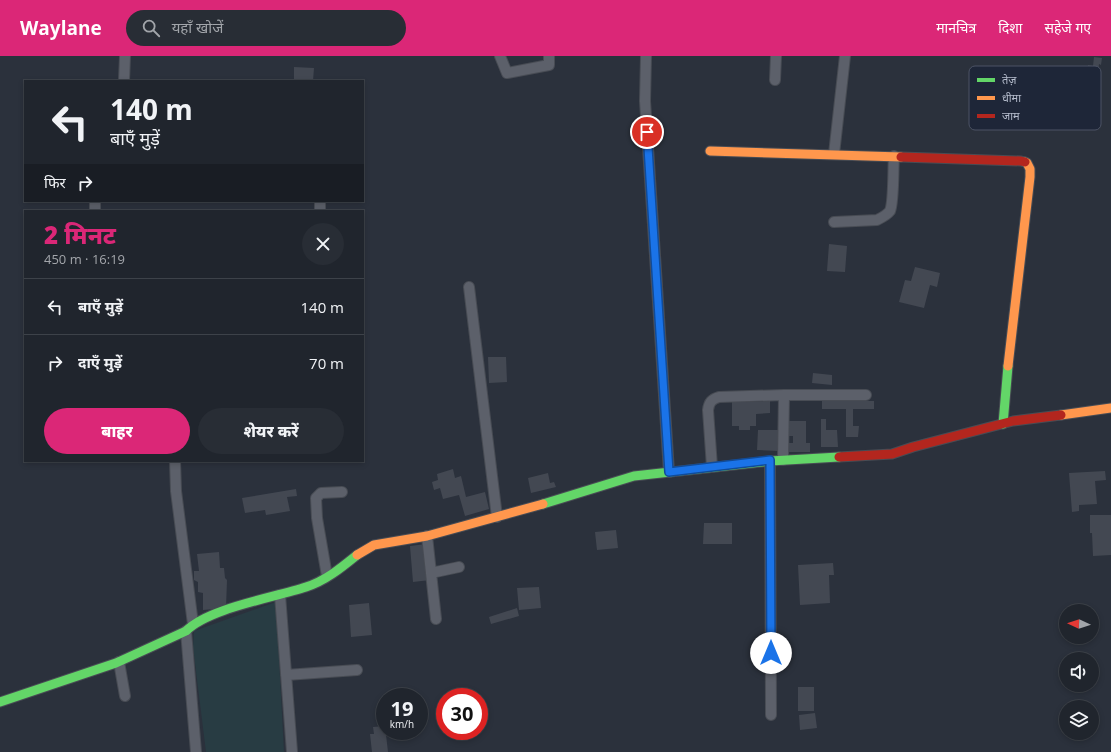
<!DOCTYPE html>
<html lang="hi">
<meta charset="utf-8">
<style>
body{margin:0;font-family:"Open Sans","Noto Sans Devanagari",sans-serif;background:#282d35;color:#f1f3f6;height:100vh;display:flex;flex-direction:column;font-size:15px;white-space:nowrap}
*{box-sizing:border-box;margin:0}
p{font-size:13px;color:#a2a5aa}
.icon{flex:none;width:22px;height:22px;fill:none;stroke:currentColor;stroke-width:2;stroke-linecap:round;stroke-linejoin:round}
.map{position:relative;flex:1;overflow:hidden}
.drawer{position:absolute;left:24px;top:154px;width:340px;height:252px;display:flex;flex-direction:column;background:#20252d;border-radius:0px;box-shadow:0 2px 6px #0003,0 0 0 1px #3d4249}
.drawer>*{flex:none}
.guide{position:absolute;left:24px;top:24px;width:340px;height:122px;border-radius:0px;box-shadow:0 2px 6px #0003,0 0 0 1px #3d4249;background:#20252d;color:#f1f3f6;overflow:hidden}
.needle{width:26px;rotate:273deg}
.controls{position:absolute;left:1059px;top:548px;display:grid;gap:8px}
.controls a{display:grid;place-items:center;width:40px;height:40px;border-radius:50%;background:#20252d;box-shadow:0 2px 6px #0003,0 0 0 1px #3d4249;font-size:20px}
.speed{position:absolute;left:376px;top:632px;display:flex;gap:8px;font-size:20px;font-weight:700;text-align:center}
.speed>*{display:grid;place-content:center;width:52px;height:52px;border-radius:50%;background:#20252d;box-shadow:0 2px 6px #0003,0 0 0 1px #3d4249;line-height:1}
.speed small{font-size:10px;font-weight:400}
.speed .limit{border:6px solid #d22;background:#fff;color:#111}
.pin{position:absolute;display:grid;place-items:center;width:34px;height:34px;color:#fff;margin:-17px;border:2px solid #fff;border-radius:50%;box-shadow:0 1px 4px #0007}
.me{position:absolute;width:44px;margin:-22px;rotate:0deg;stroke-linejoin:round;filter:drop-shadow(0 0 3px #0008)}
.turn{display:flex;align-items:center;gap:14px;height:84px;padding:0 20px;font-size:18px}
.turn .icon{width:52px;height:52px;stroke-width:2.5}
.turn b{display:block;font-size:28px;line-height:34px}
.then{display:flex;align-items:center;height:38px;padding:0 20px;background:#0003;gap:8px;font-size:15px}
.round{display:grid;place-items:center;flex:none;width:42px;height:42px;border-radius:21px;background:#282d35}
.headline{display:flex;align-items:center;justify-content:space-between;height:68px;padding:0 20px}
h1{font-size:24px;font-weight:800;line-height:30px;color:#db2777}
.primary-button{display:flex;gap:8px;margin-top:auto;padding:8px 20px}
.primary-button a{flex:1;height:46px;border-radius:24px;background:#db2777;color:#fff;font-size:16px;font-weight:800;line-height:46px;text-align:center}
.primary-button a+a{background:#282d35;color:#f1f3f6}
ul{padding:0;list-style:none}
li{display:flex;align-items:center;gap:12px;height:56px;padding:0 20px;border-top:1px solid #3d4249}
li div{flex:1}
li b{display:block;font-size:15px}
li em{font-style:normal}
header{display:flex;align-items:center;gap:24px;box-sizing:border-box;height:56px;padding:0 20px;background:#db2777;color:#fff}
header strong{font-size:19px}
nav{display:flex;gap:22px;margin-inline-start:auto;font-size:14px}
.search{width:280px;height:36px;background:#282d35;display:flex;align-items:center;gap:10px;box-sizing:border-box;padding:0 14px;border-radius:22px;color:#a2a5aa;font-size:15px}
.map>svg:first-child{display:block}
.green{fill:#283c43}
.building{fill:#434852}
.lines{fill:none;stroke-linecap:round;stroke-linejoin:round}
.street-casing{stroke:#484c54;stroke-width:12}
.fast-casing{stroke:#484c54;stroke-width:11}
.slow-casing{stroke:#484c54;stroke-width:11}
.jam-casing{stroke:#484c54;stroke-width:11}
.street{stroke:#5c606a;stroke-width:10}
.fast{stroke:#63d668;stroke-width:9}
.slow{stroke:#ff974d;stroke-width:9}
.jam{stroke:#b3261e;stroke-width:9}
.route-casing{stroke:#114b97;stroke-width:10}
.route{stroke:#1a73e8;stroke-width:7}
.key{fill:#1e2638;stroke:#4c5365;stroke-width:1}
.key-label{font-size:11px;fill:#b6bdcd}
</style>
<header>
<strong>Waylane</strong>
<div class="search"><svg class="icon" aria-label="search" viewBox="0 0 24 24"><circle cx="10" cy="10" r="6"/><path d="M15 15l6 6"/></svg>यहाँ खोजें</div>
<nav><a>मानचित्र</a><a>दिशा</a><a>सहेजे गए</a></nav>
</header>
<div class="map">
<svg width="1111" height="696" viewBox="0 0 1111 696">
<rect width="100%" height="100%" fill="#2b313c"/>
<path class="green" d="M276,546l8,150h-78l-13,-105 1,-16z"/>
<path class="building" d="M1094,1l8,1 -1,7 -2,-1 -2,15 -10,-1 1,-13 5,1z
M294,11l20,1 -1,13 -19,-1z
M829,188l18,2 -2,26 -18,-1z
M915,211l25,6 -3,14 -7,-2 -6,23 -25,-6 6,-22 6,1z
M488,301h18l1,25 -18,1z
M813,317l19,2v10l-20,-2z
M770,345v12l-14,1v12h-6v4h-11v-4h-7v-24z
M822,345h52v8h-21v17h6l-1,11h-12v-28h-24z
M821,363h5v11h11l1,17h-17z
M789,365h17v22h4v9h-24v-9h7v-7h-5z
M758,374h20v21l-21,-1z
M453,413l2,9 6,-2 5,21 19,-5 4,17 -24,7 -6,-21 -16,4 -3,-11 -6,2 -2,-8 6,-2 -1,-6z
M1105,415l1,9 -11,1 2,23 -18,1v6l-7,1 -3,-39z
M548,417l2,10 4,-1 2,5 -25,6 -3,-15z
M296,433l1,7 -10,1 3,14 -24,4 -1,-5 -20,3 -3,-15z
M1090,459h21v40l-18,1 -1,-23h-2z
M704,467h28v21h-29z
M616,474l2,18 -21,2 -2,-18z
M426,488l4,36 -17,2 -3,-36z
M219,496l1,16h4l1,10 2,2 -1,28 -23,2v-17l-5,-1v-10l-4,-2v-9h5l-2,-17z
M833,507l1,12h-5l1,28 -30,2 -2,-40z
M539,531l2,21 -22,2 -2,-22z
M369,547l3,32 -21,2 -2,-32z
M517,552l2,8 -28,8 -2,-7z
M798,631h16v24h-16z
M815,657l2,15 -17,2 -1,-15z
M385,670l3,26h-16l-2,-18h4l-1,-7z"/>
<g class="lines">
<g class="street-casing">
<path id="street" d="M500,0l7,17 42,-8v-9
M646,0l-1,45 24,371
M775,24l1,-24
M124,25l1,-25
M834,98l11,-98
M95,145v10
M320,155v-10
M834,166l43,-2c4,-2 10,-5 13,-9 4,-9 3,-43 4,-55
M469,231l28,230
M783,404l1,-65
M175,405l1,30 17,133
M770,405l1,254
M712,411l-4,-57c1,-8 4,-11 11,-13l65,-2h82
M427,480l9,83
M431,517l28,-6
M327,520l-10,-58 -1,-20 5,-5 21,-1
M280,539l12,157
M186,575l10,121
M119,606l6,34
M286,619l71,-5"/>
</g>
<g class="fast-casing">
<path id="fast" d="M1003,368l5,-58
M543,448l91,-28 136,-15 69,-4
M0,646l116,-39 70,-32c23,-23 87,-33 120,-44 19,-6 35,-19 51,-32"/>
</g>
<g class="slow-casing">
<path id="slow" d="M710,95l191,6
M1008,310l22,-189v-8l-3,-6 -2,-1
M1061,359l50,-7
M357,499l17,-10 53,-9 116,-32"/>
</g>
<g class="jam-casing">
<path id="jam" d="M901,101l120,4 4,1
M839,401l53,-3 21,-7 100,-26 48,-6"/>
</g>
<use href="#street" class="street"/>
<use href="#fast" class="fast"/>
<use href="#slow" class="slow"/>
<use href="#jam" class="jam"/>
</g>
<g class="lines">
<g class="route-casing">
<path id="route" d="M647,76l22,340 101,-12 1,193"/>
</g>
<use href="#route" class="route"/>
</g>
<rect x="969" y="10" width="132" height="64" rx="6" class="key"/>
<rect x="977" y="22" width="18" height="4" fill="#63d668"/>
<rect x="977" y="40" width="18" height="4" fill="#ff974d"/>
<rect x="977" y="58" width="18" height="4" fill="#b3261e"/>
<g class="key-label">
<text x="1002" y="28">तेज़</text>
<text x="1002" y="46">धीमा</text>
<text x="1002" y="64">जाम</text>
</g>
</svg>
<div class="controls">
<a><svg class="needle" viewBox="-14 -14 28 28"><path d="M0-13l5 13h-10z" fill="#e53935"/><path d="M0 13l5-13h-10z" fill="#a2a5aa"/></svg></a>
<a><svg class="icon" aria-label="sound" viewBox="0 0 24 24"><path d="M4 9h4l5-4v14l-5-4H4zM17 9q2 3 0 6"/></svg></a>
<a><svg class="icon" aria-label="layers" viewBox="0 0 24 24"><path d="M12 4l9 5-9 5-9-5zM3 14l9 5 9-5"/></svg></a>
</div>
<div class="speed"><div>19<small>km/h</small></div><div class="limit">30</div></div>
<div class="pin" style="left:647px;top:76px;background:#d93025"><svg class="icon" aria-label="arrive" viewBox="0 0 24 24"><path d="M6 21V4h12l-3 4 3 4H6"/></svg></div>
<svg class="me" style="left:771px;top:597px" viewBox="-20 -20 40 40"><circle r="19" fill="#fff"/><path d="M0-13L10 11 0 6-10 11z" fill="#1a73e8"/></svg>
<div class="guide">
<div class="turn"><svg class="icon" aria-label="left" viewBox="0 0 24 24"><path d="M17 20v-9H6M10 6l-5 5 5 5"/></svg><div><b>140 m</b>बाएँ मुड़ें</div></div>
<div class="then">फिर<svg class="icon" aria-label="right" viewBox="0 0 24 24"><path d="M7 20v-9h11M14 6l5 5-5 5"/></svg></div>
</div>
<section class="drawer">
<div class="headline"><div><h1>2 मिनट</h1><p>450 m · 16:19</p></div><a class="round"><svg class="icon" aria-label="close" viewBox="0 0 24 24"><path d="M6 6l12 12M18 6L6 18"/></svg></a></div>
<ul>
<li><svg class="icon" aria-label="left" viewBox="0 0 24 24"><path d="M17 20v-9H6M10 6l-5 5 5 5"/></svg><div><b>बाएँ मुड़ें</b></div><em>140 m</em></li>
<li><svg class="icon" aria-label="right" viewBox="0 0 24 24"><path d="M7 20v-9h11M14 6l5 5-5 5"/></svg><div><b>दाएँ मुड़ें</b></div><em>70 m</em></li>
</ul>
<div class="primary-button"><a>बाहर</a><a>शेयर करें</a></div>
</section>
</div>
